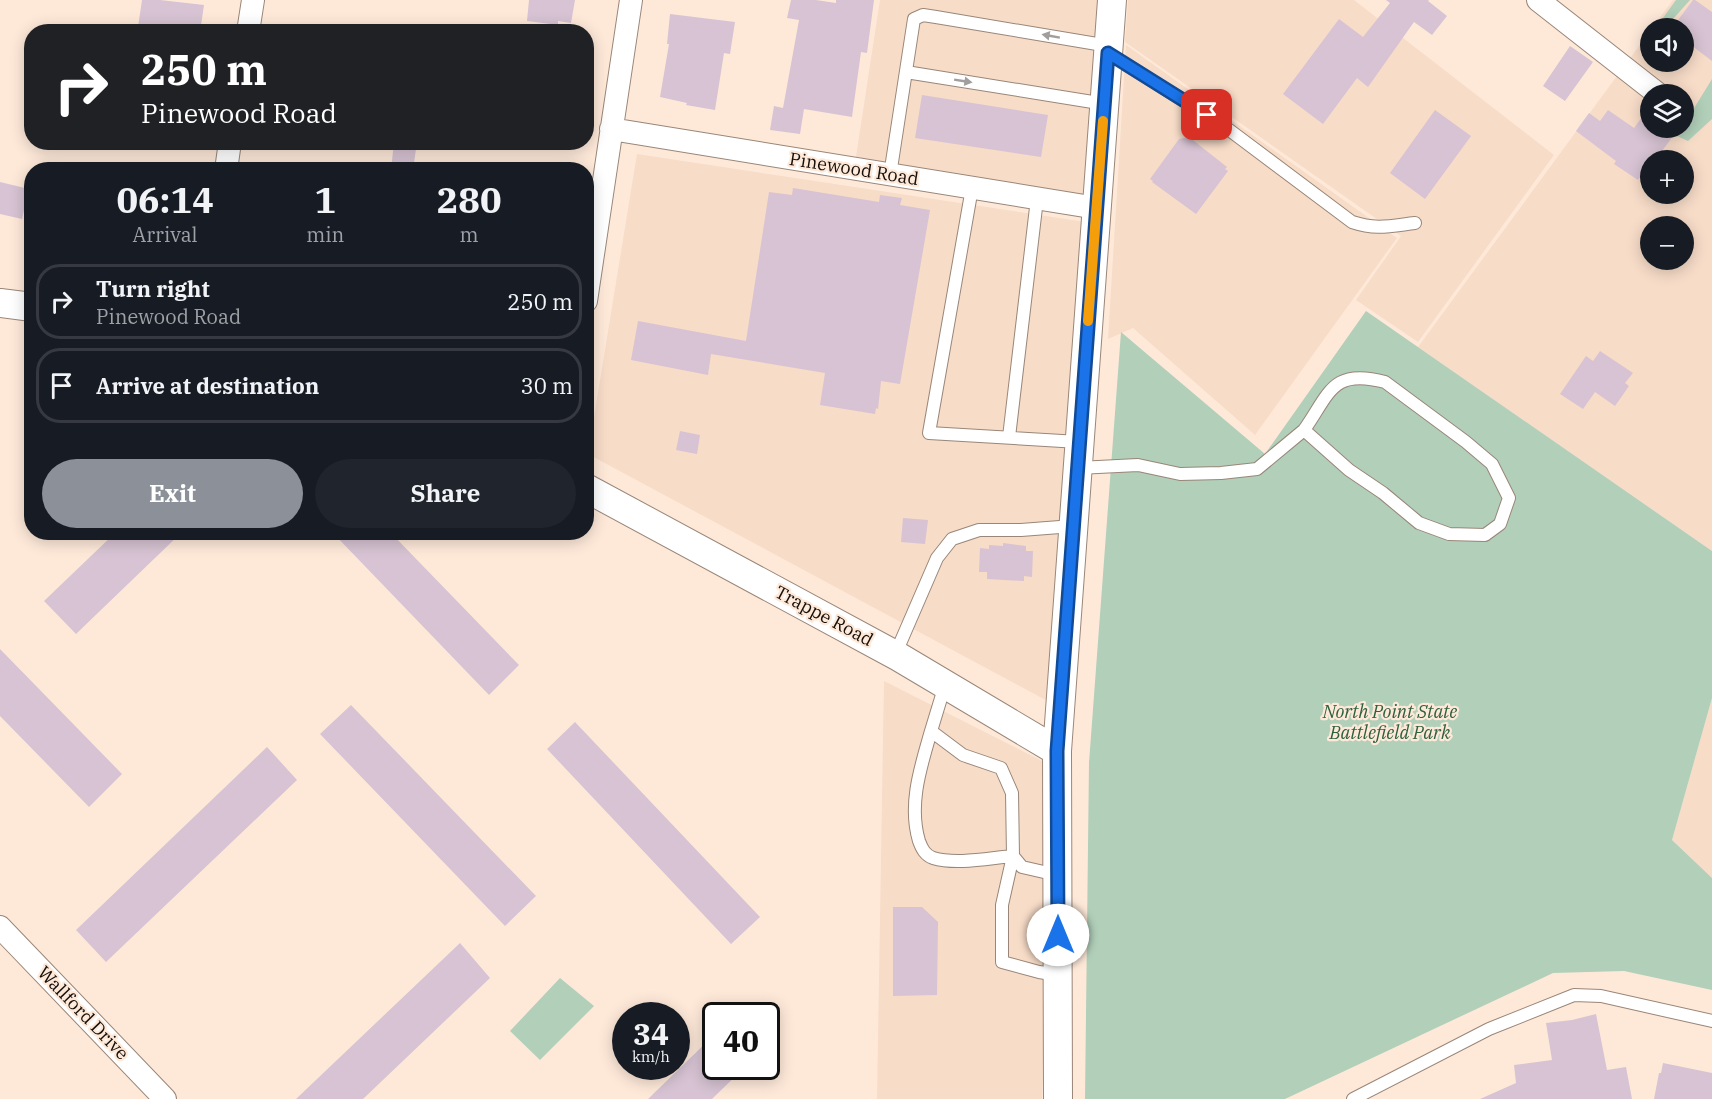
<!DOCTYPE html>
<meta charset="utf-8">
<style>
body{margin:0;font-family:"IBM Plex Serif",serif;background:#20242c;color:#f1f3f6;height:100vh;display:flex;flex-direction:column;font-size:22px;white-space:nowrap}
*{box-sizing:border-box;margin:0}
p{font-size:20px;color:#9ea1a6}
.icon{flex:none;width:33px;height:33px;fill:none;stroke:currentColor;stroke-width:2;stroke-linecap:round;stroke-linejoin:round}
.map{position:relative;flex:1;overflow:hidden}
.details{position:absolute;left:24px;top:162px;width:570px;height:378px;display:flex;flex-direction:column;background:#171b24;border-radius:24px;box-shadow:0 3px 15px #0003}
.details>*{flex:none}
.guide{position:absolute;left:24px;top:24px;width:570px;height:126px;border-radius:24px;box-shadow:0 3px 15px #0003;background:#202124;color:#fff;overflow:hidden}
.tools{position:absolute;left:1640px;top:18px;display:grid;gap:12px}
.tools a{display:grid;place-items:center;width:54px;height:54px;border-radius:50%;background:#171b24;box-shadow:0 3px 15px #0003;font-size:30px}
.speed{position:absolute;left:612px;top:1002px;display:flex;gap:12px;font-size:30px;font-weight:700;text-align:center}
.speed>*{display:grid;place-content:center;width:78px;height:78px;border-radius:50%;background:#171b24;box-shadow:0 3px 15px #0003;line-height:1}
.speed small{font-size:15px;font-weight:400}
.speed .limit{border:3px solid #111;border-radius:9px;background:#fff;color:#111}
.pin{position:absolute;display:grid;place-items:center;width:51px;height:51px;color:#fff;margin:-26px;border-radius:12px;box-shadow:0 3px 9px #0006}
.me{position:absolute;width:66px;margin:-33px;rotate:0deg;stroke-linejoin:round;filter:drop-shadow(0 0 4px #0008)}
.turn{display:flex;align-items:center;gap:21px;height:126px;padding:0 18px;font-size:27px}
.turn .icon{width:78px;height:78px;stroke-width:2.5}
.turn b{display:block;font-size:42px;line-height:51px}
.eta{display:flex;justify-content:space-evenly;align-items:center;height:102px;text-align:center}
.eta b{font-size:36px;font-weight:700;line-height:42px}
.primary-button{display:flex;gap:12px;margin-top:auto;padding:12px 18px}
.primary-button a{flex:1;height:69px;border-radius:36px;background:#8c9099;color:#fff;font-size:24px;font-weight:700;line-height:69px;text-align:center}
.primary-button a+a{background:#20242c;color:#f1f3f6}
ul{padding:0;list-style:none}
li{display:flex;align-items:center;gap:18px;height:75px;margin:0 12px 9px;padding:0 6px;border:3px solid #363941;border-radius:24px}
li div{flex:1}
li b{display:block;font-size:22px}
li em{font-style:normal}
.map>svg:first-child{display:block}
.built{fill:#f7dcc8;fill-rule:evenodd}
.green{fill:#b1cfb9}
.building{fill:#d7c3d3}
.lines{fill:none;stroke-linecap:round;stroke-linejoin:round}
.service-casing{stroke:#998678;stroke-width:14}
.minor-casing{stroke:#998678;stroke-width:24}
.tertiary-casing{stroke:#998678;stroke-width:30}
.service{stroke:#fff;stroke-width:12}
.minor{stroke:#fff;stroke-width:22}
.tertiary{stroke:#fff;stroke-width:28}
.oneway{fill:#a19f9d}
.route-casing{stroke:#114b97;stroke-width:15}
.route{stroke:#1a73e8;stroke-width:10}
.slow{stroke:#f59e0b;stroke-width:10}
.labels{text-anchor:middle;stroke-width:4.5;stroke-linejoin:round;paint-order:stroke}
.street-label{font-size:18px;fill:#150e09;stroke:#fee9d9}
.park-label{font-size:18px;font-style:italic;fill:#2c603f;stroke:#fee9d9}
</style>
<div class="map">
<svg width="1712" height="1099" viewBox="0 0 1712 1099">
<rect width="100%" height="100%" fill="#fee9d9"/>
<path class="built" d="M880,0h225l-15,198 -235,-35z
M1128,0h226l200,155 -136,187 -62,-42 45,-64 -276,-194z
M1673,0h39v551l-294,-204 232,-316v31h33v-34h-31zM1650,94h33v34h-33zM1650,160h33v34h-33zM1650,226h33v34h-33z
M1126,45l271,193 -142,197 -122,-107 -25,11z
M637,154l455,69 -39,481 -465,-250z
M884,681l166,84 -8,334h-165z
M1712,698v180l-40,-38z"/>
<path class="green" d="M1676,0h14l-25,28h-6l-2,-2z
M1712,79v40l-24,22 -11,-5z
M1366,311l346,240v147l-40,142 40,38v112l-88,-19 -71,2 -268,126h-200l4,-336 32,-431 144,122z
M560,978l34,28 -54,54 -30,-29z"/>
<path class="building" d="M142,0h18l44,5 -4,27h-34l-28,-5z
M529,0h46l-4,23 -13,-2v4l-31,-4z
M791,0h25l20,3v-3h38l-7,53 -6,-1 -9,65 -48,-8 -4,25 -30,-4 4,-24 9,2 16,-88 -12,-2z
M1386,0h43l-1,1 19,15 -15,19 -18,-13 -46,65 -11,-9 -34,46 -40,-30 56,-75 24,18 27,-34z
M1693,0h2l17,12v49l-29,-22v-11h-11z
M670,14l65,8 -5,32 -6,-1 -9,57 -29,-5 1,-2 -27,-6 9,-53h-2z
M1570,46l23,16 -28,39 -22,-15z
M922,95l126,20 -7,42 -126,-19z
M1650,106v22h29l-20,27 -2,-2 -5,7h-2v3l-12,17 -24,-16 2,-3 -40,-30 13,-18 11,8 8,-11 26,18z
M1435,110l36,26 -46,63 -35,-26z
M1189,137l38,30 -2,2 3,2 -32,43 -44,-32 1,-1 -3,-2 29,-40z
M394,142h23l-4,28h-22z
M0,182l29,7 -7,30 -22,-5z
M793,188l86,14 1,-7 22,3 -2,7 30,5 -30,174 -19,-3 -3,28 -2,-1 -1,6 -55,-9 5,-32 -114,-19 -3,21 -77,-15 7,-39 108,20 23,-149 23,3z
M1600,351l33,22 -8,10 4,3 -14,20 -20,-14 -12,17 -23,-15 26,-38 7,5z
M680,431l20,4 -3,19 -21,-4z
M903,518l25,2 -3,24 -24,-2z
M116,532h66l-106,102 -32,-33z
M332,532h58l129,133 -30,30z
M1003,543l23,3v5h7l-1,26 -8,-1v5l-37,-2v-7h-8l1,-24 9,1v-4l14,1z
M0,649l122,125 -33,33 -89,-91z
M351,705l185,191 -31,30 -185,-192z
M575,722l185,195 -29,27 -184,-195z
M267,747l30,33 -191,182 -30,-32z
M893,907h29l16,15 -1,73 -44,1z
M460,943l30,35 -127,121h-67z
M1596,1014l11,56 19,-3 6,32h-152l36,-16 -2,-18 38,-5 -6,-37 26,-3z
M716,1033v33h30l-34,33h-64z
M1663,1063l49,10v26h-58l5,-26h2z"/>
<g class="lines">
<g class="service-casing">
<path id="service" d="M1109,54l115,72 128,96c24,8 38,4 63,1
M906,72l199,32
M890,175l24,-156 9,-4 13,2 173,29
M972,188l-43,245 150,9
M1009,437l28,-238
M1078,468l60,-3 42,9 41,-1 36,-4 47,-39 45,40 34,23 36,30 30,11 36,1 15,-11 9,-26 -17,-34 -26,-22 -81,-60c-53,-14 -55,11 -81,48
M895,655l42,-97 15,-19 27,-9h42l52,-4
M945,685l-14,46 32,24 38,13 11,25 1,63 9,11 35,8
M931,731c-10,35 -23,73 -12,110 3,8 6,14 14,17 23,7 56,0 80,-2l-11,49v57l37,10 19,3
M1353,1099l136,-70 85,-34 27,1 111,25"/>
</g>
<g class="minor-casing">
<path id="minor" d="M1538,0l120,94
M248,32l5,-32
M611,129l486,79
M226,170l4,-28
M586,301l45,-301
M0,927l165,172"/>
</g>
<g class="tertiary-casing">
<path id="tertiary" d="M0,303l32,4
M586,488l313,169 158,94
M1058,1099l-1,-348 55,-751"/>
</g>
<use href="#service" class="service"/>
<use href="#minor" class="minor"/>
<use href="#tertiary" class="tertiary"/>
</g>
<defs><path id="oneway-solid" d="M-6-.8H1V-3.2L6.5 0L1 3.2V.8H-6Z" transform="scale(1.5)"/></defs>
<g class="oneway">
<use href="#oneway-solid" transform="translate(1051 36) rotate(-170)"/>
<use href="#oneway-solid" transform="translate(963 81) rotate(9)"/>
</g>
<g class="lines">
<g class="route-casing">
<path id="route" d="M1058,935l-1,-184 51,-698 99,62"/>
</g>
<use href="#route" class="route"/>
<path class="slow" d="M1088,321l15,-200"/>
</g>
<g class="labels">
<g class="street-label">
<text transform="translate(854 169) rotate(9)" y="6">Pinewood Road</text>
<text transform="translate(824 616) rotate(28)" y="6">Trappe Road</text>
<text transform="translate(83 1013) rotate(46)" y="6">Wallford Drive</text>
</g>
<g class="park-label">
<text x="1390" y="718">North Point State<tspan x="1390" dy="21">Battlefield Park</tspan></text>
</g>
</g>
</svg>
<div class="tools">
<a><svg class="icon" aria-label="sound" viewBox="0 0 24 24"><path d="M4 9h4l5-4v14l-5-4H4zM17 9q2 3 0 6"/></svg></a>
<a><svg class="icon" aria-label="layers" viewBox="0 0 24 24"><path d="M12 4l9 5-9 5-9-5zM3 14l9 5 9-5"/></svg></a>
<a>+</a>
<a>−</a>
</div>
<div class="speed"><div>34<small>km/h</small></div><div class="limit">40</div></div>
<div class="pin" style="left:1207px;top:115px;background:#d93025"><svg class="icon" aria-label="arrive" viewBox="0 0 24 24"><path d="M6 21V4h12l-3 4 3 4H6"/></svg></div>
<svg class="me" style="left:1058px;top:935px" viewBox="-20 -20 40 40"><circle r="19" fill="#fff"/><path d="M0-13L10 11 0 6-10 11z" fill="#1a73e8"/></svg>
<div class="guide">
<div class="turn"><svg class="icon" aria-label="right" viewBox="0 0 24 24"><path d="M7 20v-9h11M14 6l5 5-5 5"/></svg><div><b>250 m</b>Pinewood Road</div></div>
</div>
<section class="details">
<div class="eta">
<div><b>06:14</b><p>Arrival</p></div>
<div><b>1</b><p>min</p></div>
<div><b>280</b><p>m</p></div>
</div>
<ul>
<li><svg class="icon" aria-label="right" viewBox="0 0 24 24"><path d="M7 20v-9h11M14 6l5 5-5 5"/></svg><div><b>Turn right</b><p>Pinewood Road</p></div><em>250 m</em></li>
<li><svg class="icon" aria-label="arrive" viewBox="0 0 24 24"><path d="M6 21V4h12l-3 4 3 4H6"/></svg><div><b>Arrive at destination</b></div><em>30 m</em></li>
</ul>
<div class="primary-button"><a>Exit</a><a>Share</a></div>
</section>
</div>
